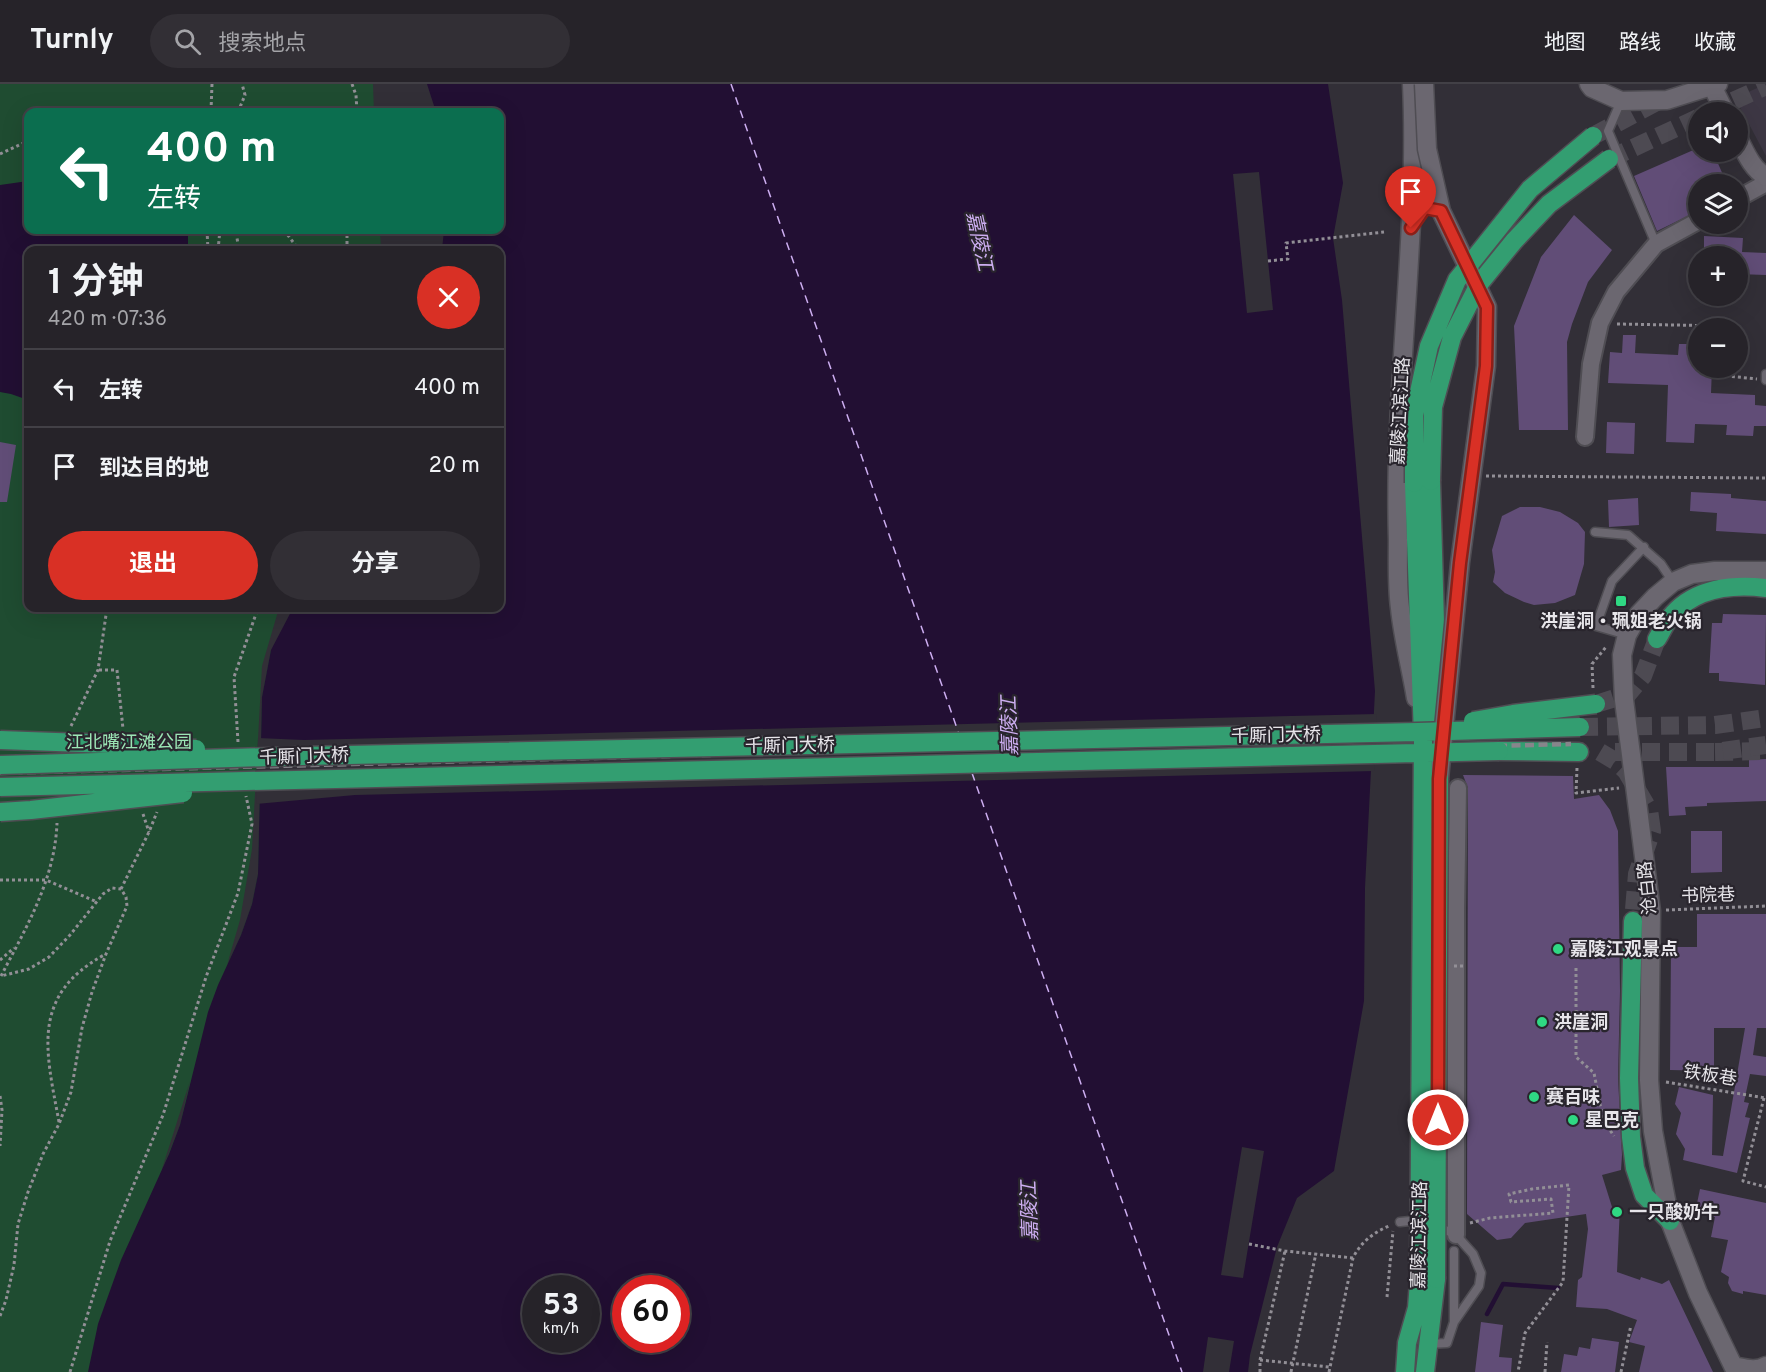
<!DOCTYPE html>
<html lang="zh">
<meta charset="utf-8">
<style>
body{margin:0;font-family:Overpass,"Noto Sans SC",sans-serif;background:#322f35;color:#f1f3f6;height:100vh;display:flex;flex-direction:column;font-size:22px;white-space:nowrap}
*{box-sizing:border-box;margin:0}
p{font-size:20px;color:#a4a4a8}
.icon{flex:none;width:33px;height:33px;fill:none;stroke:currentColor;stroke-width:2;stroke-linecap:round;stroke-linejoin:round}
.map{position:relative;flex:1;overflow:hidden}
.sheet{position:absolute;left:24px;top:162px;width:480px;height:366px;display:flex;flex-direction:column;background:#262329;border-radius:12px;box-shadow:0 6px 24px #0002,0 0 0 2px #424046}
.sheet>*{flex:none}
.top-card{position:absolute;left:24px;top:24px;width:480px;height:126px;border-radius:12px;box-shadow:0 6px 24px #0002,0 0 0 2px #424046;background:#0b6e4f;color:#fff;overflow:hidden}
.fabs{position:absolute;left:1688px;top:18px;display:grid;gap:12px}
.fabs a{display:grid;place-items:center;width:60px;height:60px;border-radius:50%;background:#262329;box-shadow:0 6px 24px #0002,0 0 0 2px #424046;font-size:30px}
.speed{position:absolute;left:522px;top:1191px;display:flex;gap:12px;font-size:30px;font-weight:700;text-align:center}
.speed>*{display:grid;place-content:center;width:78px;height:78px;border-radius:50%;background:#262329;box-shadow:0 6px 24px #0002,0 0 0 2px #424046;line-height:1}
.speed small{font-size:15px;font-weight:400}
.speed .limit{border:9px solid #d22;background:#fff;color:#111}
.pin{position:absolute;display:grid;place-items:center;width:51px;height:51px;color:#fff;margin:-62px -26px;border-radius:50% 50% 50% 0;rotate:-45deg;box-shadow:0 0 6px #0007}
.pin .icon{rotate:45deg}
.me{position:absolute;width:66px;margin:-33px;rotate:0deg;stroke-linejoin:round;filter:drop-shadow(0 0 4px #0008)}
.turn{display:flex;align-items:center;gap:21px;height:126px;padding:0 24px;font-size:27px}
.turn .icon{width:78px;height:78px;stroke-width:2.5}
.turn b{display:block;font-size:42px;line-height:51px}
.round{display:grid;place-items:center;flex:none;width:63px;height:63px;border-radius:32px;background:#322f35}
.headline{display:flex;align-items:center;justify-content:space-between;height:102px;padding:0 24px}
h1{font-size:36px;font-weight:700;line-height:45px}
.primary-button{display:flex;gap:12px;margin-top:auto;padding:12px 24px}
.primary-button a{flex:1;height:69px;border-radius:36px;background:#d93025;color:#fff;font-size:24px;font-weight:700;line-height:69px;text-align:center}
.primary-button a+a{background:#322f35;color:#f1f3f6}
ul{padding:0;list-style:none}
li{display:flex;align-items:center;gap:18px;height:78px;padding:0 24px;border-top:2px solid #424046}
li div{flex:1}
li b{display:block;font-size:22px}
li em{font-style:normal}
header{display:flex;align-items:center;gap:36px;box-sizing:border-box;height:84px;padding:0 30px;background:#262329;border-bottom:2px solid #424046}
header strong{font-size:28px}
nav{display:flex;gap:33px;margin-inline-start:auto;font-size:21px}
.search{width:420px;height:54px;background:#322f35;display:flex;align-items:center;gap:15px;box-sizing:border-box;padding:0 21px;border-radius:33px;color:#a4a4a8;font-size:22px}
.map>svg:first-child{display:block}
.built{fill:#3d3744}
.green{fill:#1f4c31;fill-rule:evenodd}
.water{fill:#220f33;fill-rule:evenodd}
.pier{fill:#322f37}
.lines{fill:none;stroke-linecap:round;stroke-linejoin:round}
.stream{stroke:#220f33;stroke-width:4.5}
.ferry{stroke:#cdaef1;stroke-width:1.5;stroke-dasharray:8 6;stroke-linecap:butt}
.building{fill:#614d77}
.secondary-tunnel{stroke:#4d4a52;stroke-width:18;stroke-dasharray:18 9;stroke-linecap:butt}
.primary-tunnel{stroke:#4d4a52;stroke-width:18;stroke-dasharray:18 9;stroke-linecap:butt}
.lane-casing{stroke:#4f4d53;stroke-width:11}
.street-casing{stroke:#4f4d53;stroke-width:20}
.secondary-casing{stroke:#4f4d53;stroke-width:21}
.primary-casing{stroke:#4f4d53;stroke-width:21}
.path{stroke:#928f96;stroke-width:3;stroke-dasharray:3 3;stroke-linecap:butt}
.lane{stroke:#6b6770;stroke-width:8}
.street{stroke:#6b6770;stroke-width:16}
.secondary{stroke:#6b6770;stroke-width:18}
.primary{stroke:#339e71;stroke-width:18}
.rail{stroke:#87858b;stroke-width:4.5;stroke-dasharray:9 4.5;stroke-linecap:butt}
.secondary-bridge-casing{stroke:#4f4d53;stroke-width:21;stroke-linecap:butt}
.primary-bridge-casing{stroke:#4f4d53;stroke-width:21;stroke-linecap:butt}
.path-bridge{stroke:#928f96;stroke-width:3;stroke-dasharray:3 3;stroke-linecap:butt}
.secondary-bridge{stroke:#6b6770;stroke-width:18}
.primary-bridge{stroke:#339e71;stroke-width:18}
.route-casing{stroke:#8d1f18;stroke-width:15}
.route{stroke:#d93025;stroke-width:10}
.poi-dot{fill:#2fd883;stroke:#29252d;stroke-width:2}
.labels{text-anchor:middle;stroke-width:4.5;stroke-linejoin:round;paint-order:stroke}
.street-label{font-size:18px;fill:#e7e5ea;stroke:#29252d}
.poi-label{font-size:18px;font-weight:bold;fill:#e7e5ea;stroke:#29252d;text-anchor:start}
.park-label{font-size:18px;fill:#9be5b5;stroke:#29252d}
.water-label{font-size:20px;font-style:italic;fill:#cdaef1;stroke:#29252d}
</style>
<header>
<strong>Turnly</strong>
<div class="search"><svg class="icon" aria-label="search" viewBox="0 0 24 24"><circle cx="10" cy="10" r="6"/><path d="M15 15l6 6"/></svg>搜索地点</div>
<nav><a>地图</a><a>路线</a><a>收藏</a></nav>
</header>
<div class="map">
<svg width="1766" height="1288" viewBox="0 0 1766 1288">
<rect width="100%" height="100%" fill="#322f37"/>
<path class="built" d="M1766,0v72l-31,-58z"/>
<path class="green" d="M0,0h373l1,28h-346v118h352l1,20h-353v358h251l-17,58 -10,183 -12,71 -13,45 14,-30 11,-31 6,-30 4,-177 9,-47 229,-42 184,653 -8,79v-52h-50l-4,40 9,44h-631zM190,997l-10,44 -18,45v-1zM536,1204h50v52h-50z"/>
<path class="water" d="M427,0h901l15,99 -10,55 9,62 33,391 -10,197 -1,113 -30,170 -37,27 -20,49 -27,108 -2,17h-1160l10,-48 23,-64 48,-106 11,-29 28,-113 10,-27 23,-50 11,-31 6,-30 4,-177 9,-47 22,-42h207v-358h-58l2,-20h56v-118h-64zM536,1204h50v52h-50zM626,1204h50v52h-50z
M28,97v49h160v20h-160v150l-17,-6 -11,-2v-207z"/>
<path class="pier" d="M1259,88l14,138 -26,3 -14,-139z
M1377,630l-3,57 -1019,24 -99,9 2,-66 46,2z
M1242,1063l22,4 -21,127 -22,-3z
M1208,1253l26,4 -5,31h-26z"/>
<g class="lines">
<path class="stream" d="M1487,1230l16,-30 55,4"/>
<path class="ferry" d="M731,0l228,650
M972,689l210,599"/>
</g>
<path class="building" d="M1698,64v4h15l14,32h-29v27l-41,20 -23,-55z
M1574,131l38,35 -24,32 -16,42 -5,18 1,88h-49l-5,-104 27,-69z
M1704,152l39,2 -1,14 24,1v22l-29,-1v-18h-33z
M1623,251h13l-1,18 43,2 1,-11h19v24h14l-1,25 44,2v10l11,1v20h-12l-1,10 -27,-1 1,-10 -32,-1 -1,19 -28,-1 2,-57 -60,-2 2,-31 12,1z
M1607,338l28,1 -1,31 -28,-1z
M0,358l16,3 -9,57h-7z
M1691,408l40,2v4l35,3v33l-50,-3 1,-18 -27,-2z
M1638,414l1,27 -30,2 -1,-27z
M1520,423h20l20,5 18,11 7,9 -1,32 -9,31 -20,8 -21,2 -10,-3 -19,-9 -12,-11 2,-10 -3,-22 10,-34z
M1723,530l43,1 -1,70 -46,-4v-8h-10l3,-50h10z
M1766,675v42l-59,2v3l-22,1 1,8 -17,1 -3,-49h83v-7z
M1463,691l110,1 1,23 25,-4 11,15 8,21 2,160 -2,87 4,77 -1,15 -19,5 10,32 8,-1 -3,66 23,8 1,-3 21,7 7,-4 44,92h-74l6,-26 -16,-4 8,-22 -30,-11 -31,-2 2,-27 4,-3 6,-48 -2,-15 -61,9 -14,15 -14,2 -30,-26 1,-426z
M1691,747h31v41l-31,1z
M1697,830h69v114h-9l-4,27 13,2v19l-16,-2 -6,28 5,1 -4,14 5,1 -13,55 -54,-13 2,-11 -9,-15 5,-21 -6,-9 4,-17 34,8 -1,60 11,1 22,-128h-31v43l-44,-1 1,-123h26z
M1700,1105l66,14v92l-23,-4v3l-11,-3 -4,-8 1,-6 -8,-5 7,-32 -17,-3 4,-20 -20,-4z
M1481,1238l22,3 -4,32 13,1 -1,14h-36z
M1592,1254l27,4 -4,30h-54l3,-18 13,2 2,-9 11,2z"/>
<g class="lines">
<path class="secondary-tunnel" d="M1715,668l51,-1"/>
<path class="primary-tunnel" d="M1709,28l57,-26
M1593,52l69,-37
M1609,75l89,-41
M1596,620l32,-10 15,-18 14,-37
M1580,643l135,-2 51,-7
M1600,668l15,9 11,10 23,39 3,21 -15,43 -4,47
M1615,668h100l51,-7"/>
<g class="lane-casing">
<path id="lane" d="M1621,17l-13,30 48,113
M1766,290v6
M1595,448l33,3 33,29 12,18
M1627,551l-31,-9 16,-45 32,-34
M1400,1138l20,-2
M1454,1238v-71
M1428,1260l19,-1 7,-21 25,-36 2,-13 -8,-19 -17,-19 -21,-10"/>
</g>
<g class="street-casing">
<path id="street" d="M1737,115l29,-16
M1585,353l6,-73 9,-41 16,-31 40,-48 42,-23
M1456,1151v-323l2,-124"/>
</g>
<g class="secondary-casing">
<path id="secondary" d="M1412,0c7,152 -19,304 -14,456 0,22 -1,46 2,68 3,30 11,60 16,90
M1589,0l3,4 29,13 46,-1 51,-16
M1712,2l13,26
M1737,52c8,15 14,32 29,41
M1733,1282c11,2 23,6 33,0
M1736,1288l-38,-79 -28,-72 -17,-90 -4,-51 2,-169 -27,-211 -2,-45 5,-20 12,-21 16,-17 18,-15 19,-8 23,-3h51"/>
</g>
<g class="primary-casing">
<path id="primary" d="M1431,397l7,248
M1414,399l9,253
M1657,555c5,-8 9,-18 16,-25 23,-26 60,-30 93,-26
M1499,667l80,1
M1633,837l-4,157 2,59 4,31 9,27 26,26
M1405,1288l2,-29 10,-35 2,-26
M1425,1288l11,-93"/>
</g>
<path class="path" d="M352,0l4,11 1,17
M211,27l1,-27
M159,28l80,-3 10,3
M238,28l7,-17 -3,-11
M0,70l28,-13
M207,146l1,20
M231,146l5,2 3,18
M284,146l15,20
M218,166l2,-20
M347,166v-20
M1268,177l20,-2 -2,-16 98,-11
M1617,240l113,2v2
M1729,284l-1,8 29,3
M1486,392l280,2
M99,586h18l6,59
M1593,604l-1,-24 14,-17
M71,642l27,-56 9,-62
M238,658l-4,-65 24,-69
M1577,684l-1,25 43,-5
M143,730l6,18
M0,796h46l51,22
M121,805l28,-57 8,-20
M1666,826l100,-4
M0,876l14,-12
M1576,884v89l18,16 9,47 11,16
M1,892c25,-48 54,-97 56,-153
M1666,998l100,16
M0,1012l2,14 -2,36
M1764,1014l-21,83 23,6
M59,1038c-13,-71 -29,-126 45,-167
M1470,1139l20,-5 63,-5 -2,-14 -40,3 -2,-8 23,-5 37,-4 -6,97 -38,51 -7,39
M1249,1160l36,7 68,7
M1387,1213l6,-66
M0,1232l6,-16 8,-35 4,-41 10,-32 15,-38 16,-30 12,-32 11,-64 10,-36 14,-38 21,-48 -1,-9 -5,-8 -9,-1 -9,6 -33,41 -21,22 -20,12 -28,7
M1260,1276l69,7
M70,1288l40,-131 53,-126 43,-138 32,-84 14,-69 -6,-28
M1260,1288v-12l25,-109
M1291,1288l25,-119
M1329,1288l24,-114c7,-15 21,-26 36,-32
M1545,1288l2,-30
M1621,1288l10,-47"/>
<use href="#lane" class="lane"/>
<use href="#street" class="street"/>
<use href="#secondary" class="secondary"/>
<use href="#primary" class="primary"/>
<path class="rail" d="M0,689l1571,-40
M0,700l1571,-40"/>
<g class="secondary-bridge-casing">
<path id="secondary-bridge" d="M1424,0l3,65 14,62 46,96 -1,59 -26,197 -21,216"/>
</g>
<g class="primary-bridge-casing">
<path id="primary-bridge" d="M1431,397l2,-74 19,-70 27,-53 35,-43 35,-37 60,-45
M1414,399v-68l15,-69 28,-66 73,-91 63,-53
M1473,637l40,-7 83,-10
M0,656l111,4 85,5
M0,681l302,-9 1115,-24 163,-5
M0,703l1499,-36
M0,728l31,-2 152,-17
M1436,1195l3,-500
M1419,1198l4,-541"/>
</g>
<path class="path-bridge" d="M1454,882h9"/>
<use href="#secondary-bridge" class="secondary-bridge"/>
<use href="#primary-bridge" class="primary-bridge"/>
</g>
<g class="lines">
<g class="route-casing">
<path id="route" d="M1411,144l14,-20 16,3 46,96 -1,59 -26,197 -21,216 -1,341"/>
</g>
<use href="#route" class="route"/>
</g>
<g class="poi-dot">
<rect x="1615" y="511" width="12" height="12" rx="3"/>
<circle cx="1558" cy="865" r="6"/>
<circle cx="1542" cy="938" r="6"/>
<circle cx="1534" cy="1013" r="6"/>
<circle cx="1573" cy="1036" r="6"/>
<circle cx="1617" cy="1128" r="6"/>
</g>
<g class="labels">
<g class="street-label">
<text transform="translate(1400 327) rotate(-87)" y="6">嘉陵江滨江路</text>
<text transform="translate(1276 651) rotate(-1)" y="6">千厮门大桥</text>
<text transform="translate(790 661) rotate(-1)" y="6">千厮门大桥</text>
<text transform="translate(304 672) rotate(-2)" y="6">千厮门大桥</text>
<text transform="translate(1647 804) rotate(-96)" y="6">沧白路</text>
<text transform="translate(1708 811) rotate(-2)" y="6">书院巷</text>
<text transform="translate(1710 991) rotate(9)" y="6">铁板巷</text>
<text transform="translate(1419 1151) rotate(-89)" y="6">嘉陵江滨江路</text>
</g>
<g class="poi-label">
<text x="1621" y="543" text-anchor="middle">洪崖洞‧珮姐老火锅</text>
<text x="1570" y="871">嘉陵江观景点</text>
<text x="1554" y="944">洪崖洞</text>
<text x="1546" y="1019">赛百味</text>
<text x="1585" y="1042">星巴克</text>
<text x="1629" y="1134">一只酸奶牛</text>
</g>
<g class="park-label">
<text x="129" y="664">江北嘴江滩公园</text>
</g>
<g class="water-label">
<text transform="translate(980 157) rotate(78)" y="7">嘉陵江</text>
<text transform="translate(1009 642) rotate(-92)" y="7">嘉陵江</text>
<text transform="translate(1029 1127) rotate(-92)" y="7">嘉陵江</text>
</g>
</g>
</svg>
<div class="fabs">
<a><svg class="icon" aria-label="sound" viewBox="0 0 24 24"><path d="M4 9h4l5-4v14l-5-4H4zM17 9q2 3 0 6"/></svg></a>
<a><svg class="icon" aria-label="layers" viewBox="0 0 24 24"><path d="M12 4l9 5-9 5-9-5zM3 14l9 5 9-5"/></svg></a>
<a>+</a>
<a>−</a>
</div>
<div class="speed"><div>53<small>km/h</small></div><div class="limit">60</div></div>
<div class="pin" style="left:1411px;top:144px;background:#d93025"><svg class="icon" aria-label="arrive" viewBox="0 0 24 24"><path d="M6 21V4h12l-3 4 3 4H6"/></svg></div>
<svg class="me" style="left:1438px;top:1036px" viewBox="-20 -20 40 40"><circle r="17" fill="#d93025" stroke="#fff" stroke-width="3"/><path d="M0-11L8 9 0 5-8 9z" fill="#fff"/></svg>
<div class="top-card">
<div class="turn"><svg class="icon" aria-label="left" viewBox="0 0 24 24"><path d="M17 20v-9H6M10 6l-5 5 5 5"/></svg><div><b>400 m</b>左转</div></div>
</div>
<section class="sheet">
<div class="headline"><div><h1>1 分钟</h1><p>420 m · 07:36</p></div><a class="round" style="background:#d93025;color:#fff"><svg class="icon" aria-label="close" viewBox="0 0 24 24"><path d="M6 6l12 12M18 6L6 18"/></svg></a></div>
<ul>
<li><svg class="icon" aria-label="left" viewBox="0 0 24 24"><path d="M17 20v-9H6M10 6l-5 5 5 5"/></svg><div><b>左转</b></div><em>400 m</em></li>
<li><svg class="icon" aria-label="arrive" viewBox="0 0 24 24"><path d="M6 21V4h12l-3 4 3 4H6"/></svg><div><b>到达目的地</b></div><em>20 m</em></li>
</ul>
<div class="primary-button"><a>退出</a><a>分享</a></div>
</section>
</div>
